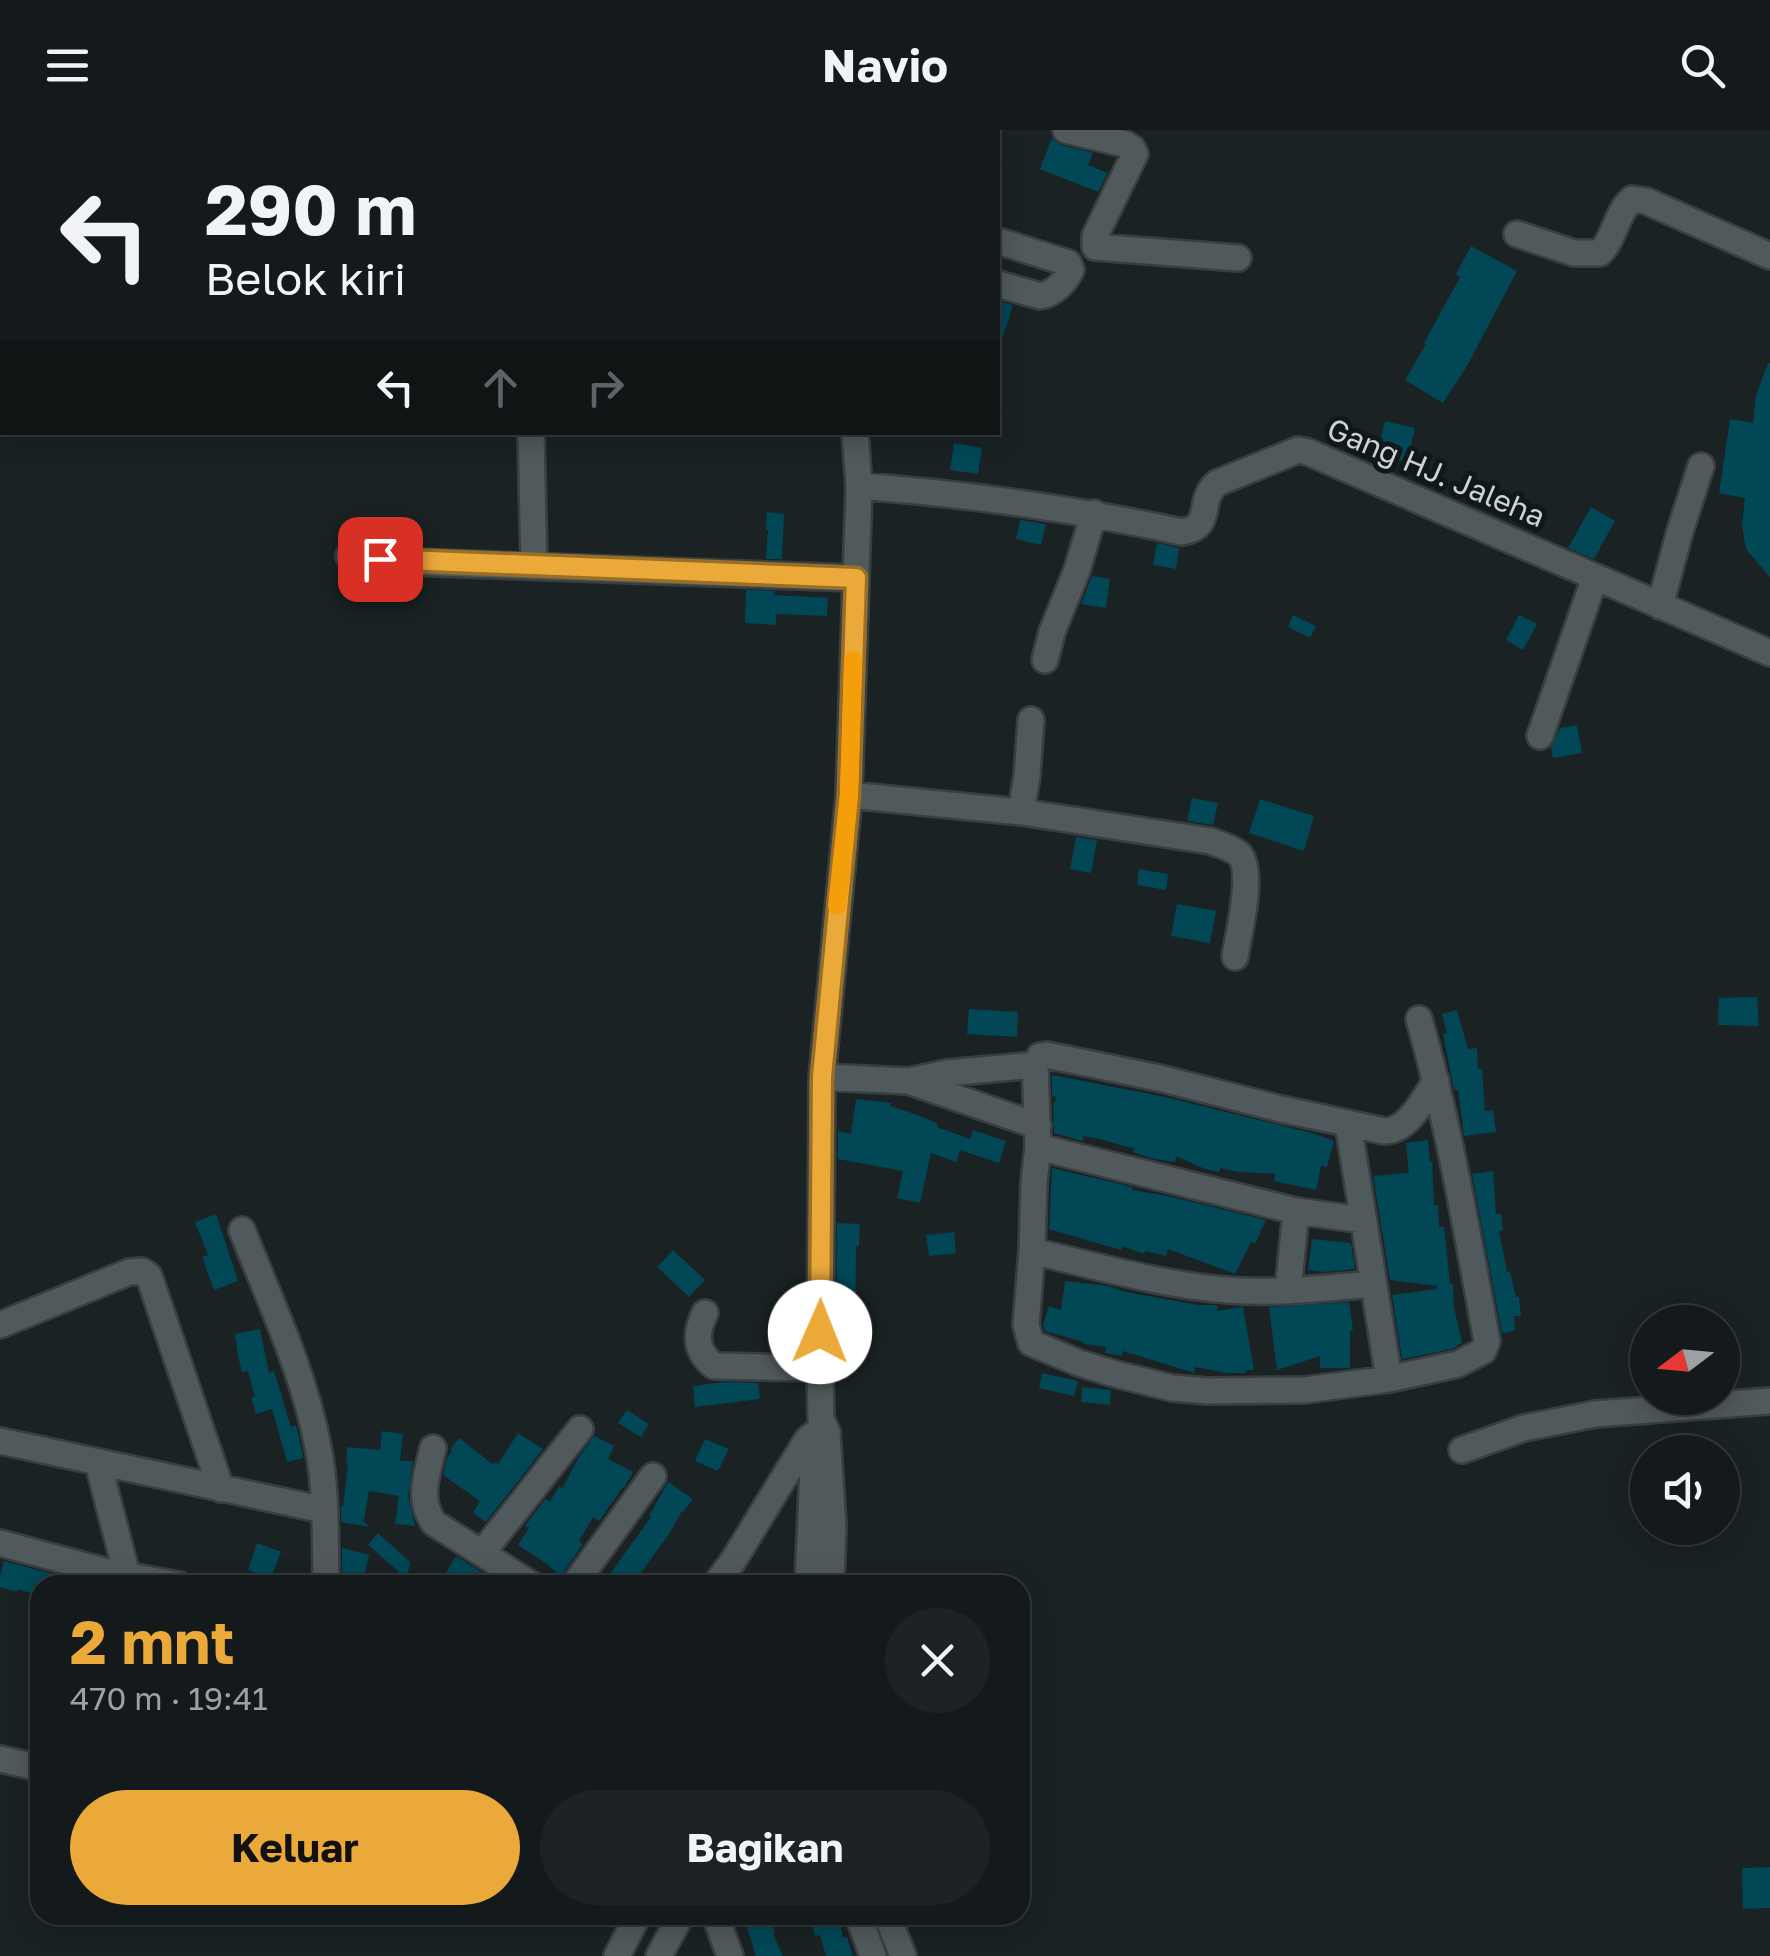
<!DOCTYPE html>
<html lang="id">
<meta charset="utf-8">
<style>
body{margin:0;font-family:"Golos Text",sans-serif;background:#1d2324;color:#f1f3f6;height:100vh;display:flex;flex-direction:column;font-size:38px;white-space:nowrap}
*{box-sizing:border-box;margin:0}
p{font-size:32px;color:#9da1a3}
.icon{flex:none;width:55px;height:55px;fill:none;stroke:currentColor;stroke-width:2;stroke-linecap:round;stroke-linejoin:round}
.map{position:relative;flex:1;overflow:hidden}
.details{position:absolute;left:30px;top:1445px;width:1000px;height:350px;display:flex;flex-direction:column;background:#141a1b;border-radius:30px;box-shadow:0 5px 25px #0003,0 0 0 2px #33383a}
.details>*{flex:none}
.guide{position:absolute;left:0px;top:0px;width:1000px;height:305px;box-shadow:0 5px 25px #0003,0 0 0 2px #33383a;background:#141a1b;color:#f1f3f6;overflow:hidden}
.needle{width:65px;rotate:254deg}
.fabs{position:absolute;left:1630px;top:1175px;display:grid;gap:20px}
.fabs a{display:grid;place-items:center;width:110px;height:110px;border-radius:50%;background:#141a1b;box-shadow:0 5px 25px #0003,0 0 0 2px #33383a;font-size:50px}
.pin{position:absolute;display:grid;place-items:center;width:85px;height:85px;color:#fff;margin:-42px;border-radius:20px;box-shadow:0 5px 15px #0006}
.me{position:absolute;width:110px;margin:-55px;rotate:1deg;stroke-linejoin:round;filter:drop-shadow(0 0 8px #0008)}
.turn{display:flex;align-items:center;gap:35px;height:210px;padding:0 40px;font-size:45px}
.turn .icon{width:130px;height:130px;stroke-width:2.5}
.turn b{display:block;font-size:70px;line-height:85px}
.lanes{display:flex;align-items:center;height:95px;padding:0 40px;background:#0003;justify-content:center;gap:50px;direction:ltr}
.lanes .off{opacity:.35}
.round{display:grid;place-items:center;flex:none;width:105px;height:105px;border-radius:52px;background:#1d2324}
.head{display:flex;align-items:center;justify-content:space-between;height:170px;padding:0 40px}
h1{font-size:60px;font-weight:700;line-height:75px;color:#eba93a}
.cta{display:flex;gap:20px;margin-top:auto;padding:20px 40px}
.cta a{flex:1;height:115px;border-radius:60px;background:#eba93a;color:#111;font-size:40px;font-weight:700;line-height:115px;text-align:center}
.cta a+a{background:#1d2324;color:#f1f3f6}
header{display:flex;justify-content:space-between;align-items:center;height:130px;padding:0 40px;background:#141a1b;font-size:45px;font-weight:700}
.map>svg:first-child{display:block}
.building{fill:#014756}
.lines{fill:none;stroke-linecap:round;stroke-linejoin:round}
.minor-casing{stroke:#393f41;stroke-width:30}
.minor{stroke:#50595b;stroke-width:25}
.route-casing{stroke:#996e26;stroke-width:25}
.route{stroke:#eba93a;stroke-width:18}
.slow{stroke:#f59e0b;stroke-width:18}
.labels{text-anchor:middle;stroke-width:10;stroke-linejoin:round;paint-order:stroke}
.street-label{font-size:30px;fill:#ced3d4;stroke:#11181b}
</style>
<header><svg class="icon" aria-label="menu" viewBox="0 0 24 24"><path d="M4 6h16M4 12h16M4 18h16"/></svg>Navio<svg class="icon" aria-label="search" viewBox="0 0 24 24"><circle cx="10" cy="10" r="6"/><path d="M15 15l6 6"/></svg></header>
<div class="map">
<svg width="1770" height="1826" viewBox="0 0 1770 1826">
<rect width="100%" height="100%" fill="#1a2224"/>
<path class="building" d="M1052,8l9,7 32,8 -5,12 20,8 -10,19 -58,-23z
M1471,116l46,25 -50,95 -24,37 -38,-23 21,-36 -2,-1 36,-66 -4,-3z
M998,171l15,4 -12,38 -3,-1z
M1768,233h2v214l-24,-28 -4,-24 3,-27 -26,-5 11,-74 23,4 3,-28z
M1385,291l30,7 -8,34 -30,-7z
M954,313l28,5 -4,26 -28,-4z
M1591,377l24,14 -21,38 -26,-11z
M767,382l17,2 -2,45h-16l2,-29h-2z
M1020,390l26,4 -5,21 -25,-6z
M1157,413l22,5 -3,21 -23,-4z
M1092,446l18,3 -4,29 -25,-4z
M746,460l29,1 -1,4 54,3 -1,18 -51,-2v11l-31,-2z
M1293,485l23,11 -6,12 -22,-11z
M1519,485l18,9 -14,26 -17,-10z
M1577,595l5,28 -29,5 -2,-10 9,-20z
M1192,668l26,5 -5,22 -26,-4z
M1260,669l54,17 -10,35 -55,-18z
M1076,707l21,3 -6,33 -21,-4z
M1139,739l29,5 -2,16 -29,-5z
M1177,774l39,7 -6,32 -39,-7z
M1757,867l2,29 -41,-1 1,-27z
M969,879l49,3 -1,25 -50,-3z
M1457,880l11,39 9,-1 1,21h4l3,42 8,-1 3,22 -32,4 -6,-46h-4l-11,-56 4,-1 -5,-19z
M1052,945l113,22 147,36 22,8 -7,26 -6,-1 -5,24 -42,-9 1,-7 -36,-2 -19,-4 -1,4 -14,-3 -29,-13 -1,6 -25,-4 -17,-6 2,-3 -35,-10 -16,-3 -2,5 -28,-8 -1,-28 4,-8 -5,-1z
M856,969l35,4 -1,3 28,9 20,9 -1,3 33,12 3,-9 33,11 -7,22 -39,-13 -4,12 -25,-9 -11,50 -23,-5 6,-27 -65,-12v-28l13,3z
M1428,1010l2,22 2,-1 2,44h4l1,22h5l6,57h3l1,24 8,35 -10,6 -50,10 -10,-64 45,-6v-3l-47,-6 -17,-104 36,-3 -3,-30z
M1052,1038l81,19 -1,3 36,6 98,24 -11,24 -4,-2 -16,32 -67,-25 -2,7 -21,-5 -1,3 -22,-8 -1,4 -72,-21z
M1493,1041l3,43h5l2,16 -4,1 8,41 3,-1 6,26h3l2,19h-7l1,15 -13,2 -30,-159z
M216,1084l22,67 -24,9 -12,-33 6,-2 -13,-33z
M837,1093l23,1 -1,22h-3l-1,101h-19z
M954,1102l2,21 -27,3 -3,-21z
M1312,1109l39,4 4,26 -30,3 -17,-2z
M673,1120l32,30 -16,17 -32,-30z
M1065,1151l44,5 17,6 72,13h20l-1,6 26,-4 11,63h-8v3h-19l-32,-6 -1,6 -71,-22 -1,5 -17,-3 1,-6 -23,-3 1,-2 -39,-11 -2,-6 6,-19 12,4z
M1349,1172l4,28 -3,1v37h-30v-12l-43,14 -8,-63z
M260,1199l9,44 5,-2 17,56 5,-2 6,25 1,8 -16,4 -15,-53 -16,5 -5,-16 4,-1 -7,-26 -6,1 -4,-16 -3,-22z
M1042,1243l36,8 -4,15 -35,-8z
M724,1252l34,1 2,16 -65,8 -2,-21z
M1082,1257l29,3 -1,15 -29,-3z
M627,1280l22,14 -8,13 -23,-14z
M382,1301l21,3 -3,27h13l-5,34 7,31 -20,-2 4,-28 -30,-5 -5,29 -3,-1 9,8 -29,-5v-16h2l5,-43h-2l1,-16 33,3z
M518,1303l25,16 -57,73 -13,-9 7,-12 -37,-26 4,-17 5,-7 -2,-1 9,-12 35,27 1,-3 3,2z
M594,1306l20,10 -6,13 25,13 -9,16 -1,-1 -24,34 -6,-4 -14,24 4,3 -22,32 -17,-14 -26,-17 11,-17 -4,-2 20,-27 5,3 9,-16 3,2 17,-31z
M705,1309l24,10 -11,22 -23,-10z
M668,1352l25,17 -10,13 -1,-1 -13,23 -37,51h-30l49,-68 -2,-1z
M378,1403l32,29 -3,17 -39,-34z
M257,1413l24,9 -10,26 -23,-8z
M342,1418l27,7 -7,30h-20z
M456,1426l30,19 -5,10h-42z
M4,1431l69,18v6h-33v11l-22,-7 -1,3 -17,-5v-11z
M1770,1737v41l-27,1 -1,-41z
M743,1785h26l6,18 -2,1 10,22h-27z
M810,1785h28l5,23 4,-1 6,19h-27l-6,-21 -5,1z"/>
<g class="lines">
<g class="minor-casing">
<path id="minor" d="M710,0l1,2
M1066,0l59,14 7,4 3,6 -40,82v11l143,11
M1517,104l57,19h26c15,-15 16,-40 32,-54l14,2 124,55
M998,111l70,22 3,7c-6,12 -17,24 -31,26l-42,-12
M531,302l3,134
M859,356c109,8 216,23 323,46 33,-5 14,-31 35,-49l81,-33 10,2 462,201
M349,426l61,6 445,16
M1660,476l20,-75 21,-65
M1045,530l7,-28 25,-62 17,-57
M1540,606l55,-159
M849,665l172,17 189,29c9,3 22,7 29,13 16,18 -1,81 -4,103
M1021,682l6,-36 4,-56
M1035,935l3,82 -4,35 -2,69 -6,74 5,18 48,20 36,11 57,14 36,3 97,-1 84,-11 69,-15 25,-13 4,-10c-20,-108 -38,-216 -68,-322
M822,947l87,4 38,-8 88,-8 5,-9 7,-1 112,23 122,31 103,22c25,0 39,-32 52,-50
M911,952l127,44
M1348,993l41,256
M1038,1017l258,64 67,9
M242,1100c28,71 62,142 76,217 9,45 7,93 8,138
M1032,1121c64,15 130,34 195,39 49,4 98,-2 146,-6
M1288,1161l8,-80
M705,1183c-10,20 -10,38 9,53l106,2
M0,1195l129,-53 13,-1 7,5 72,213
M0,1311l324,69
M433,1318c-6,26 -16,51 1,75l98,62
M1462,1320l62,-22 71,-14 175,-13
M98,1333l29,112
M0,1413l108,29 71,13
M482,1423l98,-124
M574,1455l79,-109
M715,1455l18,-24 74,-121 7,-6 13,-2
M808,1455l6,-143
M831,1455l2,-60 -6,-93 -6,-13 -1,-51 2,-291 27,-282 10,-309 -4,-54
M0,1629l40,9
M715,1785l15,41
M858,1785l15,41
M887,1785l16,41
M617,1826l21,-41
M659,1826l22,-41"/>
</g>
<use href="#minor" class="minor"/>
</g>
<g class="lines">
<g class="route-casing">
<path id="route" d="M380,429l476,19 -7,217 -27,282 -2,255"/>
</g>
<use href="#route" class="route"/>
<path class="slow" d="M837,776l12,-111 4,-135"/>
</g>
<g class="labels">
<g class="street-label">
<text transform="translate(1436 343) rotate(23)" y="10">Gang HJ. Jaleha</text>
</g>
</g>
</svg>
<div class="fabs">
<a><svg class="needle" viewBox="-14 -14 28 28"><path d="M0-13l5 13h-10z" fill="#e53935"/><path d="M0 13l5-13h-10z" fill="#9da1a3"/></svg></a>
<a><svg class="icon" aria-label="sound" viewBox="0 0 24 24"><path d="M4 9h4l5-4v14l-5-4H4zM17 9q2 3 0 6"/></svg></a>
</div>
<div class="pin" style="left:380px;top:429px;background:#d93025"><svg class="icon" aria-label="arrive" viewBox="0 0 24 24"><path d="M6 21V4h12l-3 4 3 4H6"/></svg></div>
<svg class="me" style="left:820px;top:1202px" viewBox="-20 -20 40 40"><circle r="19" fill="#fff"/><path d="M0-13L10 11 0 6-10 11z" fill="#eba93a"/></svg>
<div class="guide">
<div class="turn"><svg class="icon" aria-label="left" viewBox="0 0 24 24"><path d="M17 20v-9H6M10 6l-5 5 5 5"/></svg><div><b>290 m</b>Belok kiri</div></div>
<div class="lanes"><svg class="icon" aria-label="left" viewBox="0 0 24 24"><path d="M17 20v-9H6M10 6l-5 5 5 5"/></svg><svg class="icon off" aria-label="ahead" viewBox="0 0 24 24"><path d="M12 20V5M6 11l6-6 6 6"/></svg><svg class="icon off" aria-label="right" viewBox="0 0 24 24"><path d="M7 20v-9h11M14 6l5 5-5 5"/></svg></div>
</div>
<section class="details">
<div class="head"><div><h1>2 mnt</h1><p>470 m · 19:41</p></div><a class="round"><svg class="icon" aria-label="close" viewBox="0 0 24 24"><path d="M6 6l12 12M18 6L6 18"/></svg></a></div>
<div class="cta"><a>Keluar</a><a>Bagikan</a></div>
</section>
</div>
